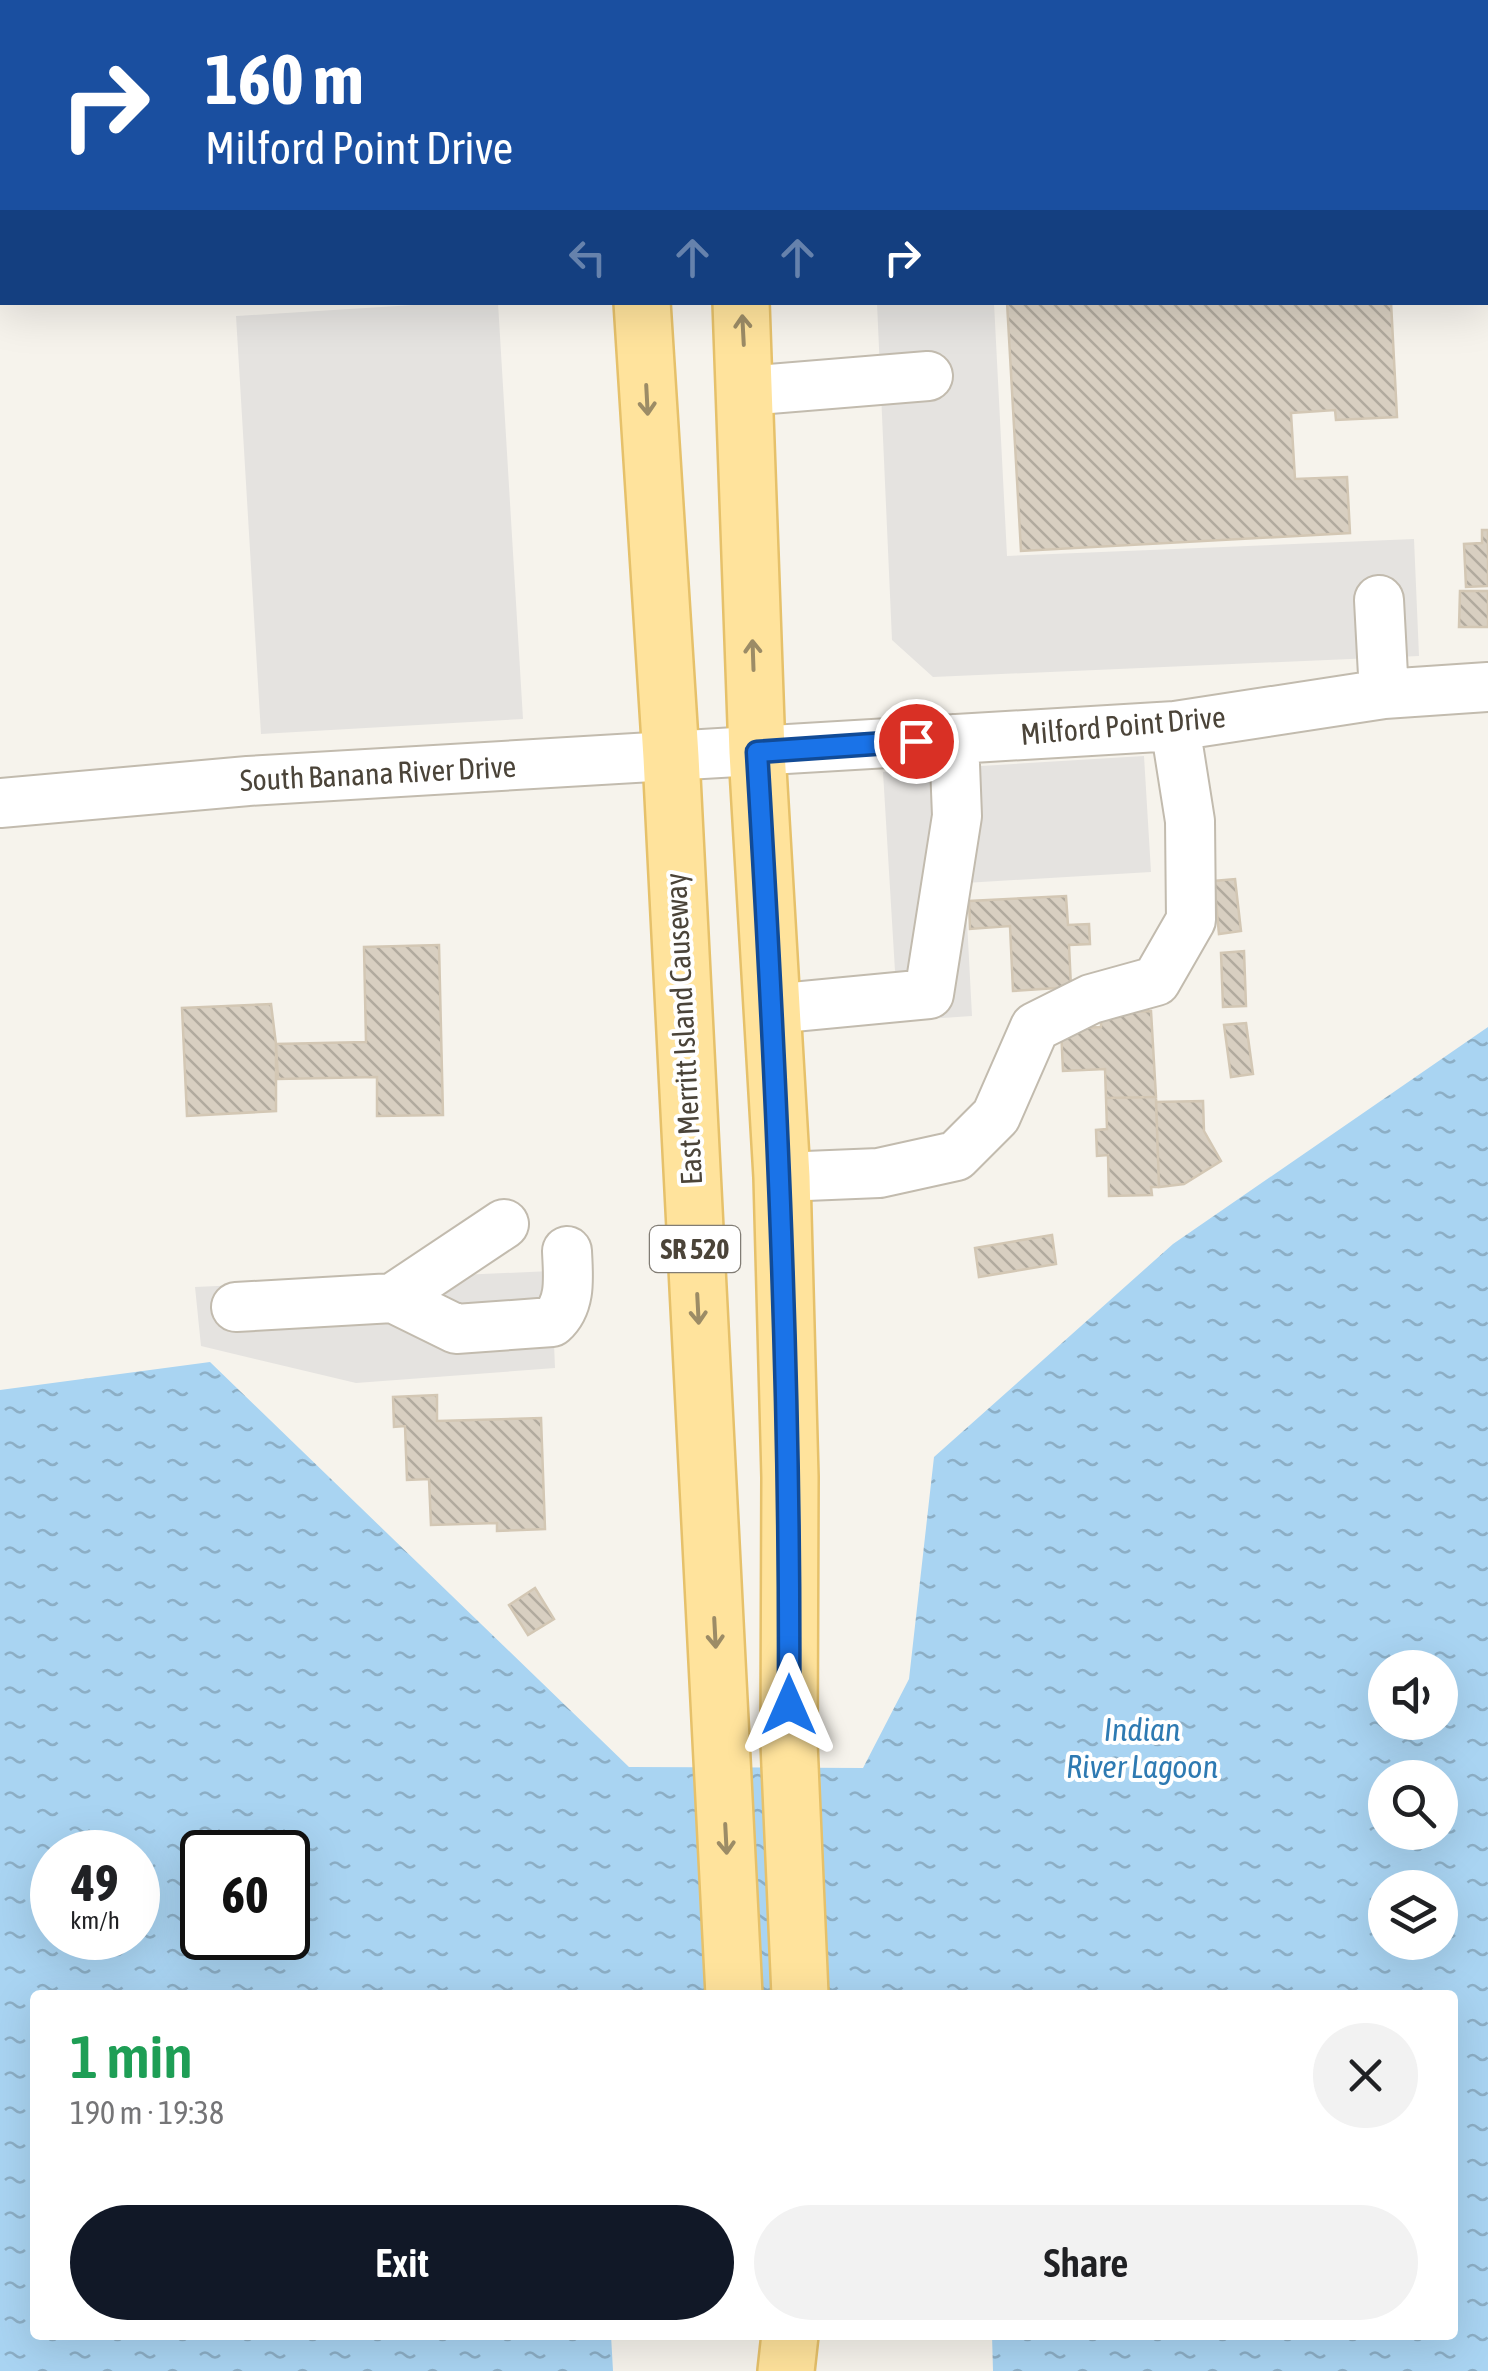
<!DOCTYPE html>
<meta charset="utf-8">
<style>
body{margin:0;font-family:"Asap Condensed",sans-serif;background:#f2f2f2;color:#202124;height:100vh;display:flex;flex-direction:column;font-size:38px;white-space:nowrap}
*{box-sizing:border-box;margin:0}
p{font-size:32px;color:#757577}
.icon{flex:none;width:55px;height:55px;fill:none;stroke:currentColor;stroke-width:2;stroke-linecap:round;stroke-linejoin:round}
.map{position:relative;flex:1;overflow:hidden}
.panel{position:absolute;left:30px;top:1990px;width:1428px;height:350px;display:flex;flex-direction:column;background:#fff;border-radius:10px;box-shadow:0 10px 40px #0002}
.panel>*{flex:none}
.hud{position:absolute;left:0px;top:0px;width:1490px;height:305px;box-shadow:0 10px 40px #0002;background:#1a4fa0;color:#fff;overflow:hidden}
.fabs{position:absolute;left:1368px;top:1650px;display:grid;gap:20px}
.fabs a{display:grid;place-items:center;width:90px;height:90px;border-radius:50%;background:#fff;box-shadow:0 10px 40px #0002;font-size:50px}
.speed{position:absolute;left:30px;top:1830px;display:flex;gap:20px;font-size:50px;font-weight:700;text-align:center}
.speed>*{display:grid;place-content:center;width:130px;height:130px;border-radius:50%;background:#fff;box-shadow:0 10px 40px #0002;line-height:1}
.speed small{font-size:25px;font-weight:400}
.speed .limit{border:5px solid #111;border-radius:15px;background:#fff;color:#111}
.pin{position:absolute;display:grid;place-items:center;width:85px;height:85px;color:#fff;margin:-42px;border:5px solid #fff;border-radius:50%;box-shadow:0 2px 10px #0007}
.me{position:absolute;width:110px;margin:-55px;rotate:0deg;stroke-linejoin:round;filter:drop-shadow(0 0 8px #0008)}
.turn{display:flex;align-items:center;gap:35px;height:210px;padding:0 40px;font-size:45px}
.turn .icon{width:130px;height:130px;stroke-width:2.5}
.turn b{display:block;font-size:70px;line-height:85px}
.lanes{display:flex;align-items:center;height:95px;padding:0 40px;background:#0003;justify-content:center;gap:50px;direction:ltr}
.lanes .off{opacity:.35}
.round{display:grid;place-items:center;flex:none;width:105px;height:105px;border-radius:52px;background:#f2f2f2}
.overview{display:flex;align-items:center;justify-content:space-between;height:170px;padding:0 40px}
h1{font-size:60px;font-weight:600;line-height:75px;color:#1e9e55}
.button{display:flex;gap:20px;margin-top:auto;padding:20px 40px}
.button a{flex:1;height:115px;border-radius:60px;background:#111827;color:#fff;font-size:40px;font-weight:600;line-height:115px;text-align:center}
.button a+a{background:#f2f2f2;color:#202124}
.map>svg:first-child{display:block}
.parking{fill:#e5e3e0}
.water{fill:url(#water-ripples);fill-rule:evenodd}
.building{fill:url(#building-back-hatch);stroke:#d3c7b4;stroke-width:2.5}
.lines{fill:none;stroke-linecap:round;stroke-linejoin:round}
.minor-casing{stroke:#c2bbae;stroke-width:52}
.major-casing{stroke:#e6c16a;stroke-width:60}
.minor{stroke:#fff;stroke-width:48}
.major{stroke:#ffe39c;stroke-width:55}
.oneway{stroke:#9c8c66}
.route-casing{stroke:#114b97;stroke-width:25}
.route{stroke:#1a73e8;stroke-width:18}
.labels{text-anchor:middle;stroke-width:8;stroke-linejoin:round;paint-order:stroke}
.shield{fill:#fff;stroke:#817c74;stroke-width:2.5}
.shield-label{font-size:28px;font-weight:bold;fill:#4b4439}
.street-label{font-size:30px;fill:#4b4439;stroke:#fff}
.water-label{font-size:32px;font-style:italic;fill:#2e7ab2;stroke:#fff}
</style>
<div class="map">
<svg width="1488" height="2371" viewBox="0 0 1488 2371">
<defs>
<pattern id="water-ripples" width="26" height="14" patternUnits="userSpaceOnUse" patternTransform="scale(2.5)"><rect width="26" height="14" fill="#a9d4f2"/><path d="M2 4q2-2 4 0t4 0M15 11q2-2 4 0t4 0" fill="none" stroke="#8caec5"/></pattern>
<pattern id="building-back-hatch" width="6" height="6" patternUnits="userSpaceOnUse" patternTransform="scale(2.5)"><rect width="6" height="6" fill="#d8cfc1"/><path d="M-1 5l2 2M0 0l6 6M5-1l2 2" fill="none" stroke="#b1aa9e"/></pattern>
</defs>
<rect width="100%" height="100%" fill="#f6f3ec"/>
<path class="parking" d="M1169,0h316l-316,2z
M461,302l37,1 25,416 -262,15 -25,-418z
M877,303h117l13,253 407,-17 5,117 -486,21 -41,-37z
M1144,756l7,116 -186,11 7,133 -74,5 -15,-249z
M551,1271l4,97 -199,15 -155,-37 -6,-59z"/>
<path class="water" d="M0,0h79l-77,2 -2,284z
M1488,1027v1344h-495l-1,-36h460v-340h-1417v340h576l2,36h-613v-981l210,-28 419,405 234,1 46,-89 25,-222 239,-213zM1385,1668h55v54h-55zM1385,1778h55v54h-55zM52,1852h86v86h-86zM202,1852h86v86h-86zM1385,1888h55v54h-55z"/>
<path class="building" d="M229,0h108v2h-108z
M1023,0h97v2h-97z
M1007,302h384l6,115 -61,3 -1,-10 -44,3 4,66 52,-2 3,56 -329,18z
M1482,530h6v56l-22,1 -2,-43 18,-1z
M1460,591h28v36h-29z
M1235,879l6,52 -22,3 -5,-53z
M1066,896l2,29 21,-1 1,20 -21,1 2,42 -58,4 -3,-65 -40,3 -1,-28z
M439,945l4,170 -66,1v-39l-99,2 -2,-35 90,-2 -2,-95z
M1244,951l2,55 -23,1 -2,-54z
M271,1004l5,40v67l-89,5 -5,-108z
M1151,1011l5,86 -50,1 -1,-29 -42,2 -2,-42 40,-2v-14z
M1246,1023l7,51 -22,3 -7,-52z
M1156,1097l3,90h-8l1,8 -43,1 -1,-41 -11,1 -1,-26 11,-1 -1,-31z
M1203,1101l1,30 17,30 -37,23 -25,3 -3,-85z
M1052,1235l4,29 -77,13 -4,-29z
M437,1395v26l104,-3 4,111 -48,2v-8l-66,2 -2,-46 -22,1 -2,-54 -11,1 -1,-30z
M535,1588l19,31 -26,16 -19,-30z"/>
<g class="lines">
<g class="minor-casing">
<path id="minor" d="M745,391l183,-15
M1379,600l5,94
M0,803l248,-22 927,-55 209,-32 104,-7
M772,1009l157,-15 28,-178 -3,-77
M782,1177l97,-4 77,-17 40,-40 39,-89 56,-28 65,-18 35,-61 -1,-99 -15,-95
M393,1298l63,31 96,-7c20,-18 16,-46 15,-71
M236,1307l157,-9 111,-74"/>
</g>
<g class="major-casing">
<path id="major" d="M624,0v2
M728,0v2
M642,302l29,455 63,1238
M741,302l16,450 25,425 8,300 -1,266 11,252
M786,2371l4,-36"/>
</g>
<use href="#minor" class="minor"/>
<use href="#major" class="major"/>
</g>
<defs><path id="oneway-shaft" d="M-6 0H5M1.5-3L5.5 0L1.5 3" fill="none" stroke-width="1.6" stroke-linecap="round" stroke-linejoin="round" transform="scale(2.5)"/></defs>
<g class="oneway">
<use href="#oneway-shaft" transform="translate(743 330) rotate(-93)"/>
<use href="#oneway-shaft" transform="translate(647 400) rotate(87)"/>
<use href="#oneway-shaft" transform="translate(753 655) rotate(-92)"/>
<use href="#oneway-shaft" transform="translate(698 1309) rotate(87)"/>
<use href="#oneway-shaft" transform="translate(715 1633) rotate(87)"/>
<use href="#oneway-shaft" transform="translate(726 1839) rotate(87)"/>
</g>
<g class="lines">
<g class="route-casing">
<path id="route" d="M789,1705c2,-319 -13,-635 -32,-953l159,-11"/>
</g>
<use href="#route" class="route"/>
</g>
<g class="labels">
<rect class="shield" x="650" y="1226" width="90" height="46" rx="8"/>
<g class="shield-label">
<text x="695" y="1259">SR 520</text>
</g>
<g class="street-label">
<text transform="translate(1123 726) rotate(-5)" y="10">Milford Point Drive</text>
<text transform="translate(378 774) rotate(-3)" y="10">South Banana River Drive</text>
<text transform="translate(684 1029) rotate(-93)" y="10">East Merritt Island Causeway</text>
</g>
<g class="water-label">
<text x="1142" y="1741">Indian<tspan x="1142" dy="37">River Lagoon</tspan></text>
</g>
</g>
</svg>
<div class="fabs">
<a><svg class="icon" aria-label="sound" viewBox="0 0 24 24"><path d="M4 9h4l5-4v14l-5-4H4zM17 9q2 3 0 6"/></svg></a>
<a><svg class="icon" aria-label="search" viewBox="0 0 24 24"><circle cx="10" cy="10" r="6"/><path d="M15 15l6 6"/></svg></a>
<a><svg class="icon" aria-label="layers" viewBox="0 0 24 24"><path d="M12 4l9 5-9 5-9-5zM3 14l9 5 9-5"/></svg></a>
</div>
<div class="speed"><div>49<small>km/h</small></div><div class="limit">60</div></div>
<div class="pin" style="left:916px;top:741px;background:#d93025"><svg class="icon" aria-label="arrive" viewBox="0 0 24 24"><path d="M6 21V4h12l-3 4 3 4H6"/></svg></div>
<svg class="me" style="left:789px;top:1705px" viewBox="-20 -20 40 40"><path d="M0-17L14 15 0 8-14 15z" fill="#1a73e8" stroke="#fff" stroke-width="4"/></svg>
<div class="hud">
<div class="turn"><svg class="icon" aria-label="right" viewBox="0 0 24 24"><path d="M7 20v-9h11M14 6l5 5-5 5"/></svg><div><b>160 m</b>Milford Point Drive</div></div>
<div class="lanes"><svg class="icon off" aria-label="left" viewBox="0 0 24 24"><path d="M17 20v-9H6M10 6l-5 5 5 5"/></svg><svg class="icon off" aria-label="ahead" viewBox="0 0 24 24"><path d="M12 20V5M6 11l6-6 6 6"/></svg><svg class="icon off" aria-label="ahead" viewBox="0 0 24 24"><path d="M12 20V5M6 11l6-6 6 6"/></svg><svg class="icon" aria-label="right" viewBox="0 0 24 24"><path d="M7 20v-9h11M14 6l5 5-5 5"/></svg></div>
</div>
<section class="panel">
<div class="overview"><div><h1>1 min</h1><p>190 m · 19:38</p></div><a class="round"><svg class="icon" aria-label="close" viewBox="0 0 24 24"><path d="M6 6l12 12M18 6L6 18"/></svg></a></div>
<div class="button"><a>Exit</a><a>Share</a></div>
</section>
</div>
